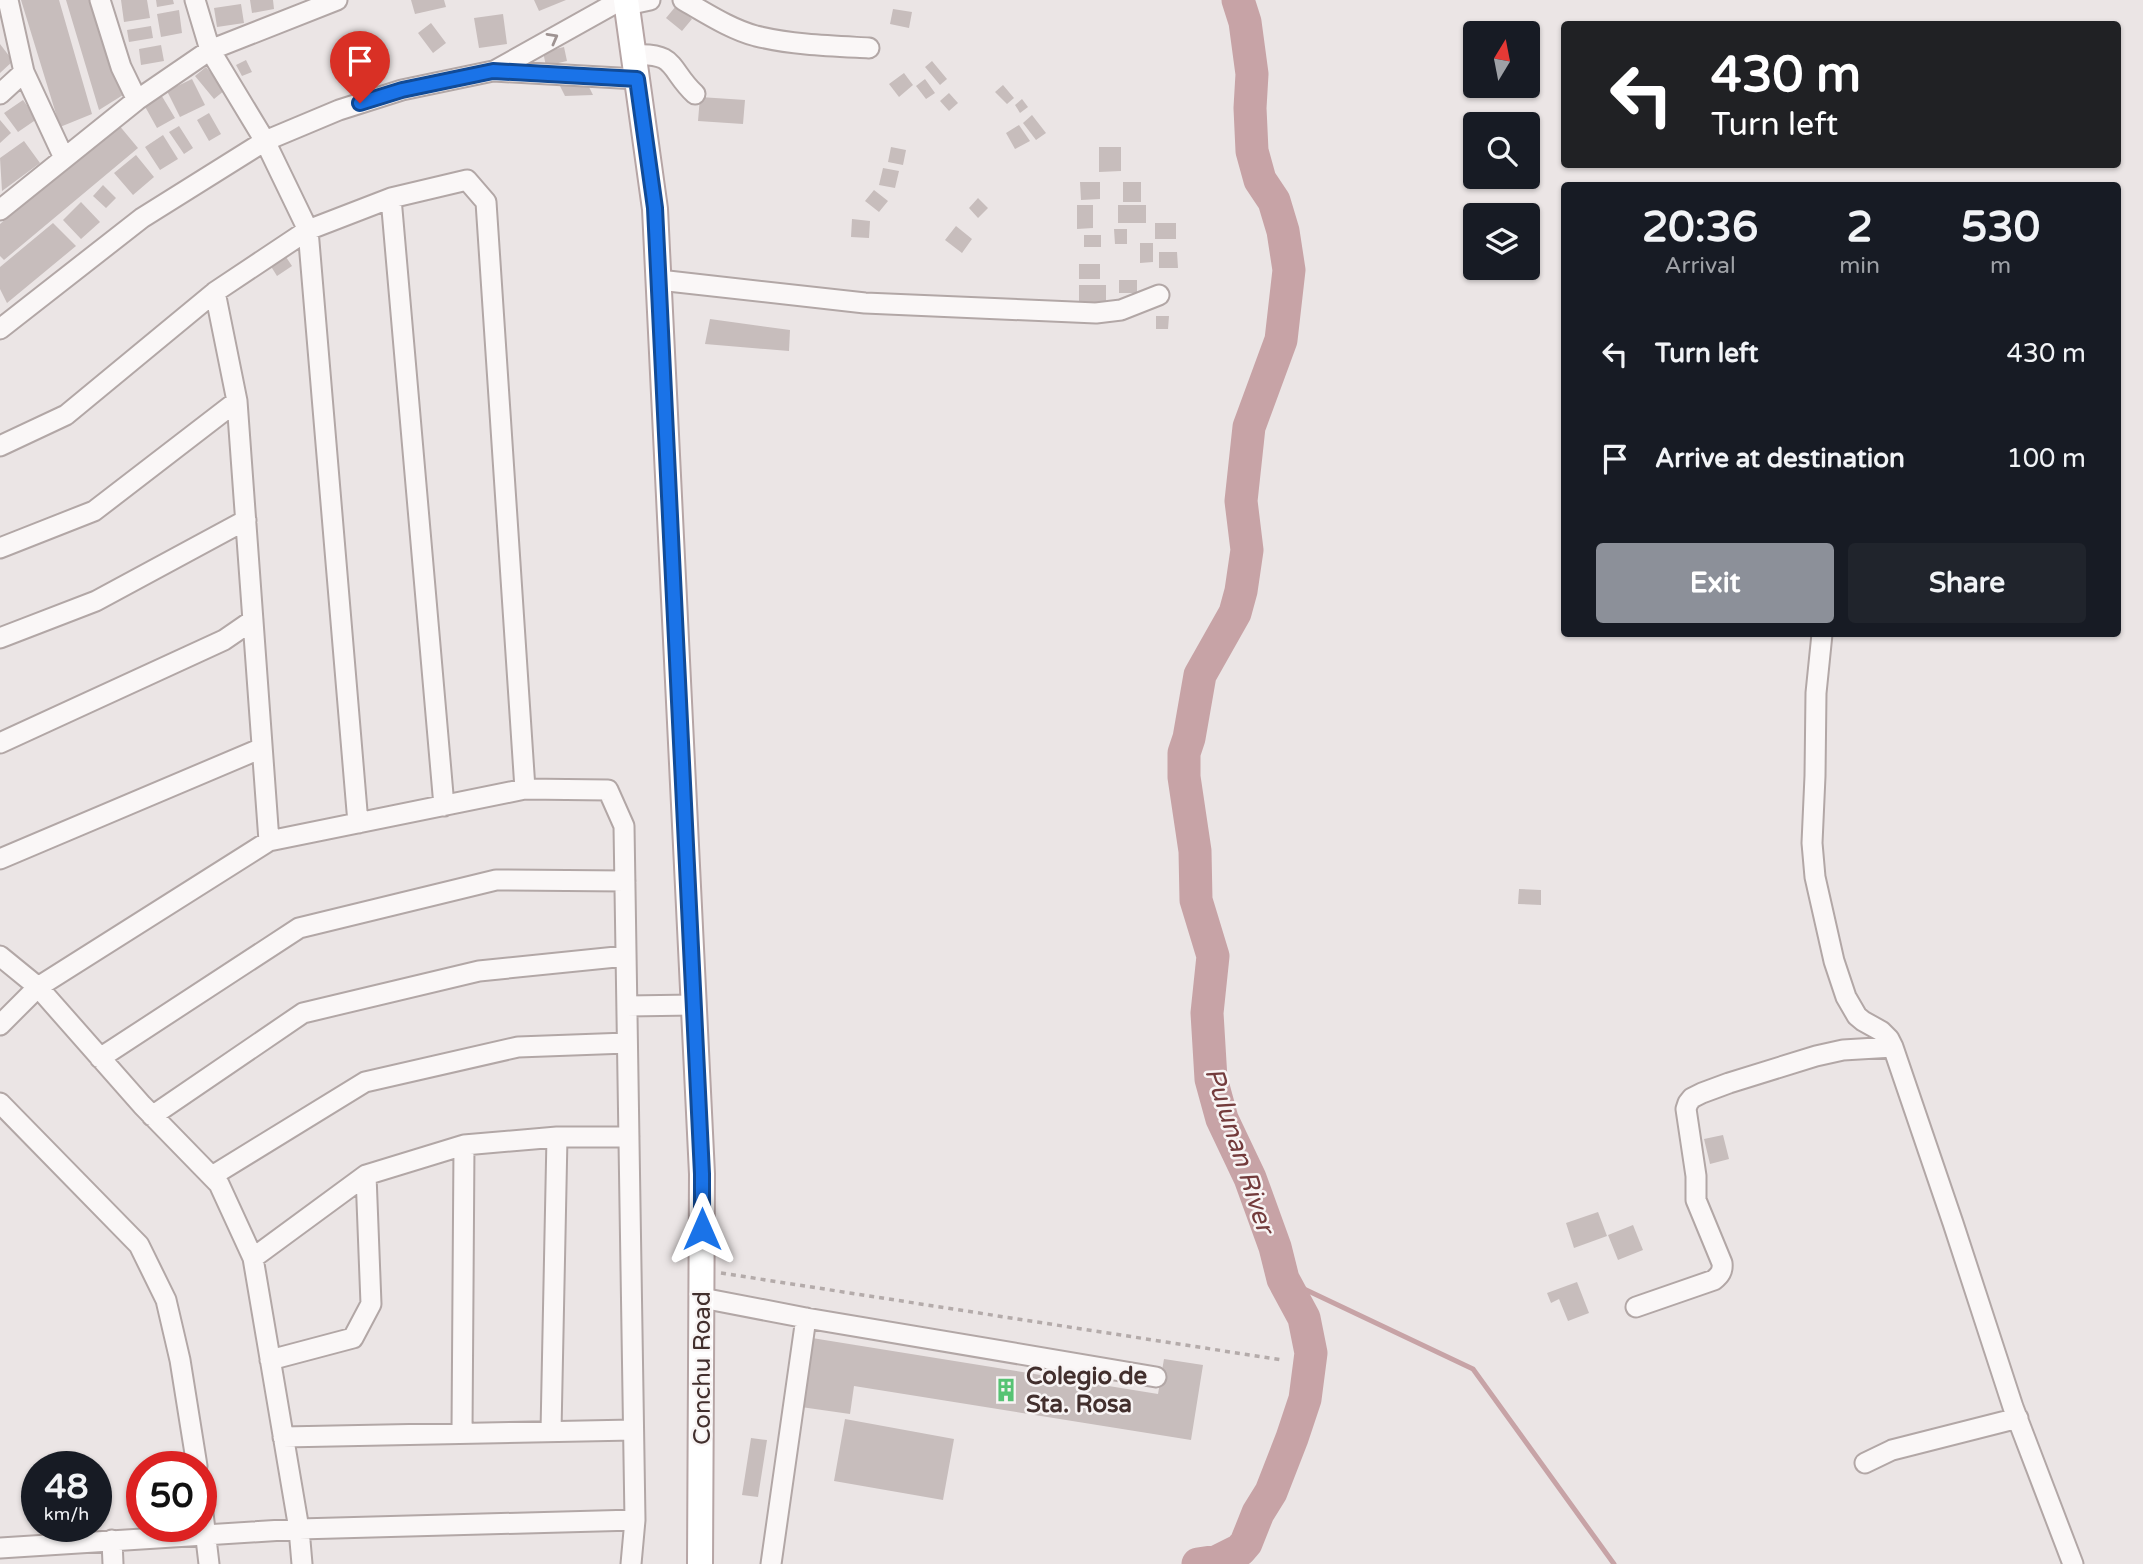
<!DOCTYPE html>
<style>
body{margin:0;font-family:"Varela Round",sans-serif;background:#20242c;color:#f1f3f6;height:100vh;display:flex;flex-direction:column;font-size:26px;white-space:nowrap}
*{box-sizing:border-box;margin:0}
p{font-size:23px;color:#9ea1a6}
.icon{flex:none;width:38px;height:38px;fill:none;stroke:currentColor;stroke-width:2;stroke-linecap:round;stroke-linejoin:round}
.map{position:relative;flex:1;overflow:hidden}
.details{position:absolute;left:1561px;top:182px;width:560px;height:455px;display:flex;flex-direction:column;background:#171b24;border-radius:7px;box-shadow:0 2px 5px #0004}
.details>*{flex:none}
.guide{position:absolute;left:1561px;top:21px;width:560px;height:147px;border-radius:7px;box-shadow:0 2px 5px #0004;background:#202124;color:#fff;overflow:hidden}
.needle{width:46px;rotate:10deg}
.controls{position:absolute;left:1463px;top:21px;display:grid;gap:14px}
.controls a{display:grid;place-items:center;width:77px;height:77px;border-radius:7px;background:#171b24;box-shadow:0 2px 5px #0004;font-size:35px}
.speed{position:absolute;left:21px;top:1451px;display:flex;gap:14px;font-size:35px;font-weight:700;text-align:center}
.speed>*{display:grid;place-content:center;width:91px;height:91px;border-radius:50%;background:#171b24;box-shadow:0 2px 5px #0004;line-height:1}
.speed small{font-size:18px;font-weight:400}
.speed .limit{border:10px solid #d22;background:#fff;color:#111}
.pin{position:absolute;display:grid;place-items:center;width:60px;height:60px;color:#fff;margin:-72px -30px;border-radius:50% 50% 50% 0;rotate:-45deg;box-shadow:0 0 7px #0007}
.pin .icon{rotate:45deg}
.me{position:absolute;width:77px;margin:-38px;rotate:0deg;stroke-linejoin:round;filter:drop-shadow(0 0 5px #0008)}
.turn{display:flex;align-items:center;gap:24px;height:147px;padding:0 35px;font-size:32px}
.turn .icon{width:91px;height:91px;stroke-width:2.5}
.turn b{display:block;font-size:49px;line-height:60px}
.eta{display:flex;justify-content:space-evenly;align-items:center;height:119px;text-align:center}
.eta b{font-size:42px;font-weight:700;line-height:49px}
.cta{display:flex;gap:14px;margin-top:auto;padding:14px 35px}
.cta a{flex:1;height:80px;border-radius:7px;background:#8c9099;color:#fff;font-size:28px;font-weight:700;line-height:80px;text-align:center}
.cta a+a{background:#20242c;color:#f1f3f6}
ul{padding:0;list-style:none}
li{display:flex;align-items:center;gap:21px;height:105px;padding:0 35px}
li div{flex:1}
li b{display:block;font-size:26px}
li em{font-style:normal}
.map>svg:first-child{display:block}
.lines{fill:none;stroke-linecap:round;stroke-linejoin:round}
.stream{stroke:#c7a3a6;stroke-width:5}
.river{stroke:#c7a3a6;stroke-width:33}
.building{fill:#c7bdbc}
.minor-casing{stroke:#b2a7a6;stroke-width:23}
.major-casing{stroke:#b6a5a5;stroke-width:28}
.path{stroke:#b4abaa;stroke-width:3.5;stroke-dasharray:5 5;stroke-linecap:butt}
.minor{stroke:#faf7f7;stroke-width:19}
.major{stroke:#fff;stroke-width:24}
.oneway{stroke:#9e9392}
.route-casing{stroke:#114b97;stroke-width:18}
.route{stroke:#1a73e8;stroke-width:12}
.labels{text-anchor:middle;stroke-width:5;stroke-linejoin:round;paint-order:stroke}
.street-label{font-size:24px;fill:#422f2d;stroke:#f8f4f4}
.poi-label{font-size:24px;font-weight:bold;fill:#422f2d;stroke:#f8f4f4;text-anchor:start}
.water-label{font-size:26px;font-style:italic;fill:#733b3c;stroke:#f8f4f4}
</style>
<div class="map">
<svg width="2143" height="1564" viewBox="0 0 2143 1564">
<rect width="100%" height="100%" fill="#ebe5e5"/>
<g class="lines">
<path class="stream" d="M1283,1279l190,90 141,195"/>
<path class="river" d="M1198,1564l20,-3 22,-11 6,-7 12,-30 13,-21 21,-54 13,-39 6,-46 -7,-35 -21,-39 -8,-32 -25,-69 -28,-59 -11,-40 -4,-66 6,-57 -17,-56 -1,-49 -11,-74v-24l5,-15 11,-63 35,-62 6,-22 6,-41 -6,-49 8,-74 32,-87 8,-70 -6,-39 -9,-30 -14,-21 -8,-29 -2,-43 2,-34 -7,-52 -7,-22"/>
</g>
<path class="building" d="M21,0h38l33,114 -32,13z
M66,0h26l31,95 -24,15z
M121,0h26l3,18 -26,4z
M156,0h17l1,4 -17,3z
M250,0h23l1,9 -22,4z
M411,0h33l2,7 -31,7z
M534,0h32l-27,11z
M241,4l3,19 -27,4 -3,-19z
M676,6l16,13 -10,12 -16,-13z
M893,9l19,3 -3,16 -19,-4z
M179,10l3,23 -21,4 -4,-23z
M503,14l4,30 -28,4 -5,-30z
M431,23l15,20 -13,10 -15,-20z
M151,26l2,12 -24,4 -2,-12z
M375,35l9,17 -13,7 -9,-18z
M0,44l13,17 -13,12z
M161,45l3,16 -23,4 -2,-16z
M564,47l3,14 -21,5 -3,-14z
M348,55l11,20 -16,9 -11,-20z
M246,60l6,12 -10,4 -6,-11z
M932,61l15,18 -7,6 -15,-18z
M206,67l19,23 -11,9 -19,-23z
M904,73l9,12 -14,12 -10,-13z
M584,77l9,18 -28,1 -9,-18z
M192,79l13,26 -25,12 -13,-26z
M925,79l10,14 -9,6 -10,-13z
M1003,85l11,13 -7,6 -12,-12z
M160,93l15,25 -18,10 -14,-25z
M949,93l9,10 -9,8 -9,-10z
M700,97l45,3 -2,24 -45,-3z
M1022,99l6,8 -8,6 -5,-8z
M23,100l14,19 -19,13 -14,-19z
M209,113l12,21 -12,7 -12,-21z
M1032,115l14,18 -10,7 -13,-17z
M0,120l11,13 -11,10z
M118,124l20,24 -134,112 -4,-4v-32z
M1019,125l11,16 -15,8 -9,-16z
M179,126l14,22 -9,6 -15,-22z
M163,135l15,24 -18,11 -15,-23z
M24,141l16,22 -38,28 -2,-33z
M891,147l15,3 -3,15 -15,-3z
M1099,147h22v24l-22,1z
M136,155l18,22 -21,18 -19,-22z
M883,168l16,3 -4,17 -16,-3z
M1080,182h20v17l-19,1z
M1123,182h18v20h-18z
M103,185l13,13 -10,10 -13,-12z
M874,190l14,11 -9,11 -14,-11z
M978,198l10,10 -10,10 -9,-10z
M81,202l19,20 -19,17 -18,-19z
M1077,205h16v23l-16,1z
M1118,205h28v18h-28z
M852,219l18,2 -1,17 -18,-1z
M53,223l23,23 -69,57 -7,-14v-22z
M1155,223h21v16h-21z
M956,226l16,13 -10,14 -17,-13z
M1114,229h13v15h-12z
M1084,235h17v12h-17z
M1140,243h13v19l-13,1z
M282,251l10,15 -15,10 -10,-16z
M1159,252h18l1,16h-19z
M1079,264h21v15h-21z
M1119,280h18v13h-18z
M1079,285h27v22h-27z
M1156,316h13l-1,13h-12z
M710,319l80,11 -1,21 -84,-7z
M1519,889l22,1v15l-23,-1z
M1723,1135l6,24 -19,5 -6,-25z
M1598,1212l9,24 -33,12 -8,-25z
M1633,1225l10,25 -25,10 -10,-25z
M1577,1282l12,31 -21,8 -9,-22 -8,4 -4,-10z
M812,1338l346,56 6,-35 39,6 -12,75 -337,-54 -4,28 -49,-7z
M845,1419l109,20 -11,61 -109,-19z
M751,1438l16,2 -9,57 -16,-2z"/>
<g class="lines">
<g class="minor-casing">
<path id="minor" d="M8,0l16,72 40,86
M100,0l21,67 16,33
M195,0l15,50 55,91 43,89 50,593
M683,0c23,13 47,29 73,36 37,9 75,10 113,12
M627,5l23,-5
M634,55c43,-3 35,15 61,39
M494,71l127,-71
M0,94l24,-22
M391,198l53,608
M0,210l137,-110 73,-50 127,-50
M659,280l206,23 231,10 25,-3 38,-15
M215,292l22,109 32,440
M0,329l142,-111 123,-77 74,-31 63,-20 91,-19 144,8
M0,446l66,-31 149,-123 93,-62 83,-32 76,-18 19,22 39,587
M0,548l94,-37 143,-110
M1822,634l-6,59 -1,83 -3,67 3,34 19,84 12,36 11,19 6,5 18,10 8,8 4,8 60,176 60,184 60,157
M0,638l96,-37 150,-81
M0,743l224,-103 29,-20
M0,859l262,-111
M0,956l38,31 104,118 77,79 34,74 46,271 3,35
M627,1006l67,-1
M0,1025l38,-38 231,-146 256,-52 83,1 16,36 11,694 -4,44
M100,1058l199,-130 197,-48 129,1
M0,1103l139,142 27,55 14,60 17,106
M152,1116l151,-103 176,-42 147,-15
M212,1176l153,-94 153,-35 109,-4
M253,1258l113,-83 98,-30 93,-8h72
M702,1298l104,20 350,59
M1636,1307l78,-27c6,-5 9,-9 8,-17l-26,-63v-24l-10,-67 2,-6 4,-5 10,-5 27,-10 87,-27 27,-6 50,-3
M270,1360l83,-22 18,-34 -5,-129
M551,1431l6,-294
M462,1433l2,-288
M283,1437l350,-7
M1865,1463l27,-13 126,-32
M201,1496l8,68
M112,1540l1,24
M0,1548l299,-19 336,-9
M771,1564l35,-246"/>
</g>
<g class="major-casing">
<path id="major" d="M626,0l29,209 47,965 -2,390"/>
</g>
<path class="path" d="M721,1273l561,87"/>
<use href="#minor" class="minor"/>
<use href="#major" class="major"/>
</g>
<defs><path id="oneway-chevron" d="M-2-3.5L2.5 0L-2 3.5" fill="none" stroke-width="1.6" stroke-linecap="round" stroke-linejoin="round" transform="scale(1.75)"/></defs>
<use class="oneway" href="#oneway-chevron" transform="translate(553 38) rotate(-29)"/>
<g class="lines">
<g class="route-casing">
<path id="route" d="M360,103l42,-13 91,-19 144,8 18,129 47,966v55"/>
</g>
<use href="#route" class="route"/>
</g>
<defs>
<g id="building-bare" transform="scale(1.89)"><path d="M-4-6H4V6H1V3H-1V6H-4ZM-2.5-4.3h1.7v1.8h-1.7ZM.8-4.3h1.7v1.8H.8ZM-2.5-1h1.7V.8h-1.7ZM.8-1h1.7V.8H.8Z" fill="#56c373" stroke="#f8f4f4" stroke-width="2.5" paint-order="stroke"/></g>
</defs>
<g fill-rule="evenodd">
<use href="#building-bare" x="1006" y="1390"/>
</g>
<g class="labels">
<g class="street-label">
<text transform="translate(702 1368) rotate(-90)" y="8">Conchu Road</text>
</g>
<g class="poi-label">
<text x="1026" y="1384">Colegio de<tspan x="1026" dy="28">Sta. Rosa</tspan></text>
</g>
<g class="water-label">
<text transform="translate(1240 1150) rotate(72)" y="9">Pulunan River</text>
</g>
</g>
</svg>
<div class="controls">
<a><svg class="needle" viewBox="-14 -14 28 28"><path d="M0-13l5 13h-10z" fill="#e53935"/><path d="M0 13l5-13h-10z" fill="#9ea1a6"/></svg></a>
<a><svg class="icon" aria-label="search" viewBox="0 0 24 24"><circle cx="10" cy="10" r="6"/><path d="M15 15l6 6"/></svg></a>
<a><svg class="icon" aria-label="layers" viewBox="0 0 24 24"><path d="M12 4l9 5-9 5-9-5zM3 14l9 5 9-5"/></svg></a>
</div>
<div class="speed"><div>48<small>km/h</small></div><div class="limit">50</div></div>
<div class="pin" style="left:360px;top:103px;background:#d93025"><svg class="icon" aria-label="arrive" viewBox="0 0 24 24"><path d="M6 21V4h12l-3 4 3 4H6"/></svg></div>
<svg class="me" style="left:702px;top:1229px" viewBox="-20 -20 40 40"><path d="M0-17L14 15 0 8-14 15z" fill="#1a73e8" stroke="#fff" stroke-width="4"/></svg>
<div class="guide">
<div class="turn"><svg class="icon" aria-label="left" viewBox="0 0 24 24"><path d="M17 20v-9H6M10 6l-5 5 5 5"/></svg><div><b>430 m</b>Turn left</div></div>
</div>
<section class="details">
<div class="eta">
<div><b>20:36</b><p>Arrival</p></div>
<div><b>2</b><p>min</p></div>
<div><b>530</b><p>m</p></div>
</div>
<ul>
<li><svg class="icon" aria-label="left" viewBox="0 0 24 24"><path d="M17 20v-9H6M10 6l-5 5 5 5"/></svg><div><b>Turn left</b></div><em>430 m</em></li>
<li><svg class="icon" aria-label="arrive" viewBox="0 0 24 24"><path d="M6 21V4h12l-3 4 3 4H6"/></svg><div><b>Arrive at destination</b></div><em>100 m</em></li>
</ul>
<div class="cta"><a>Exit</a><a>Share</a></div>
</section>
</div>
